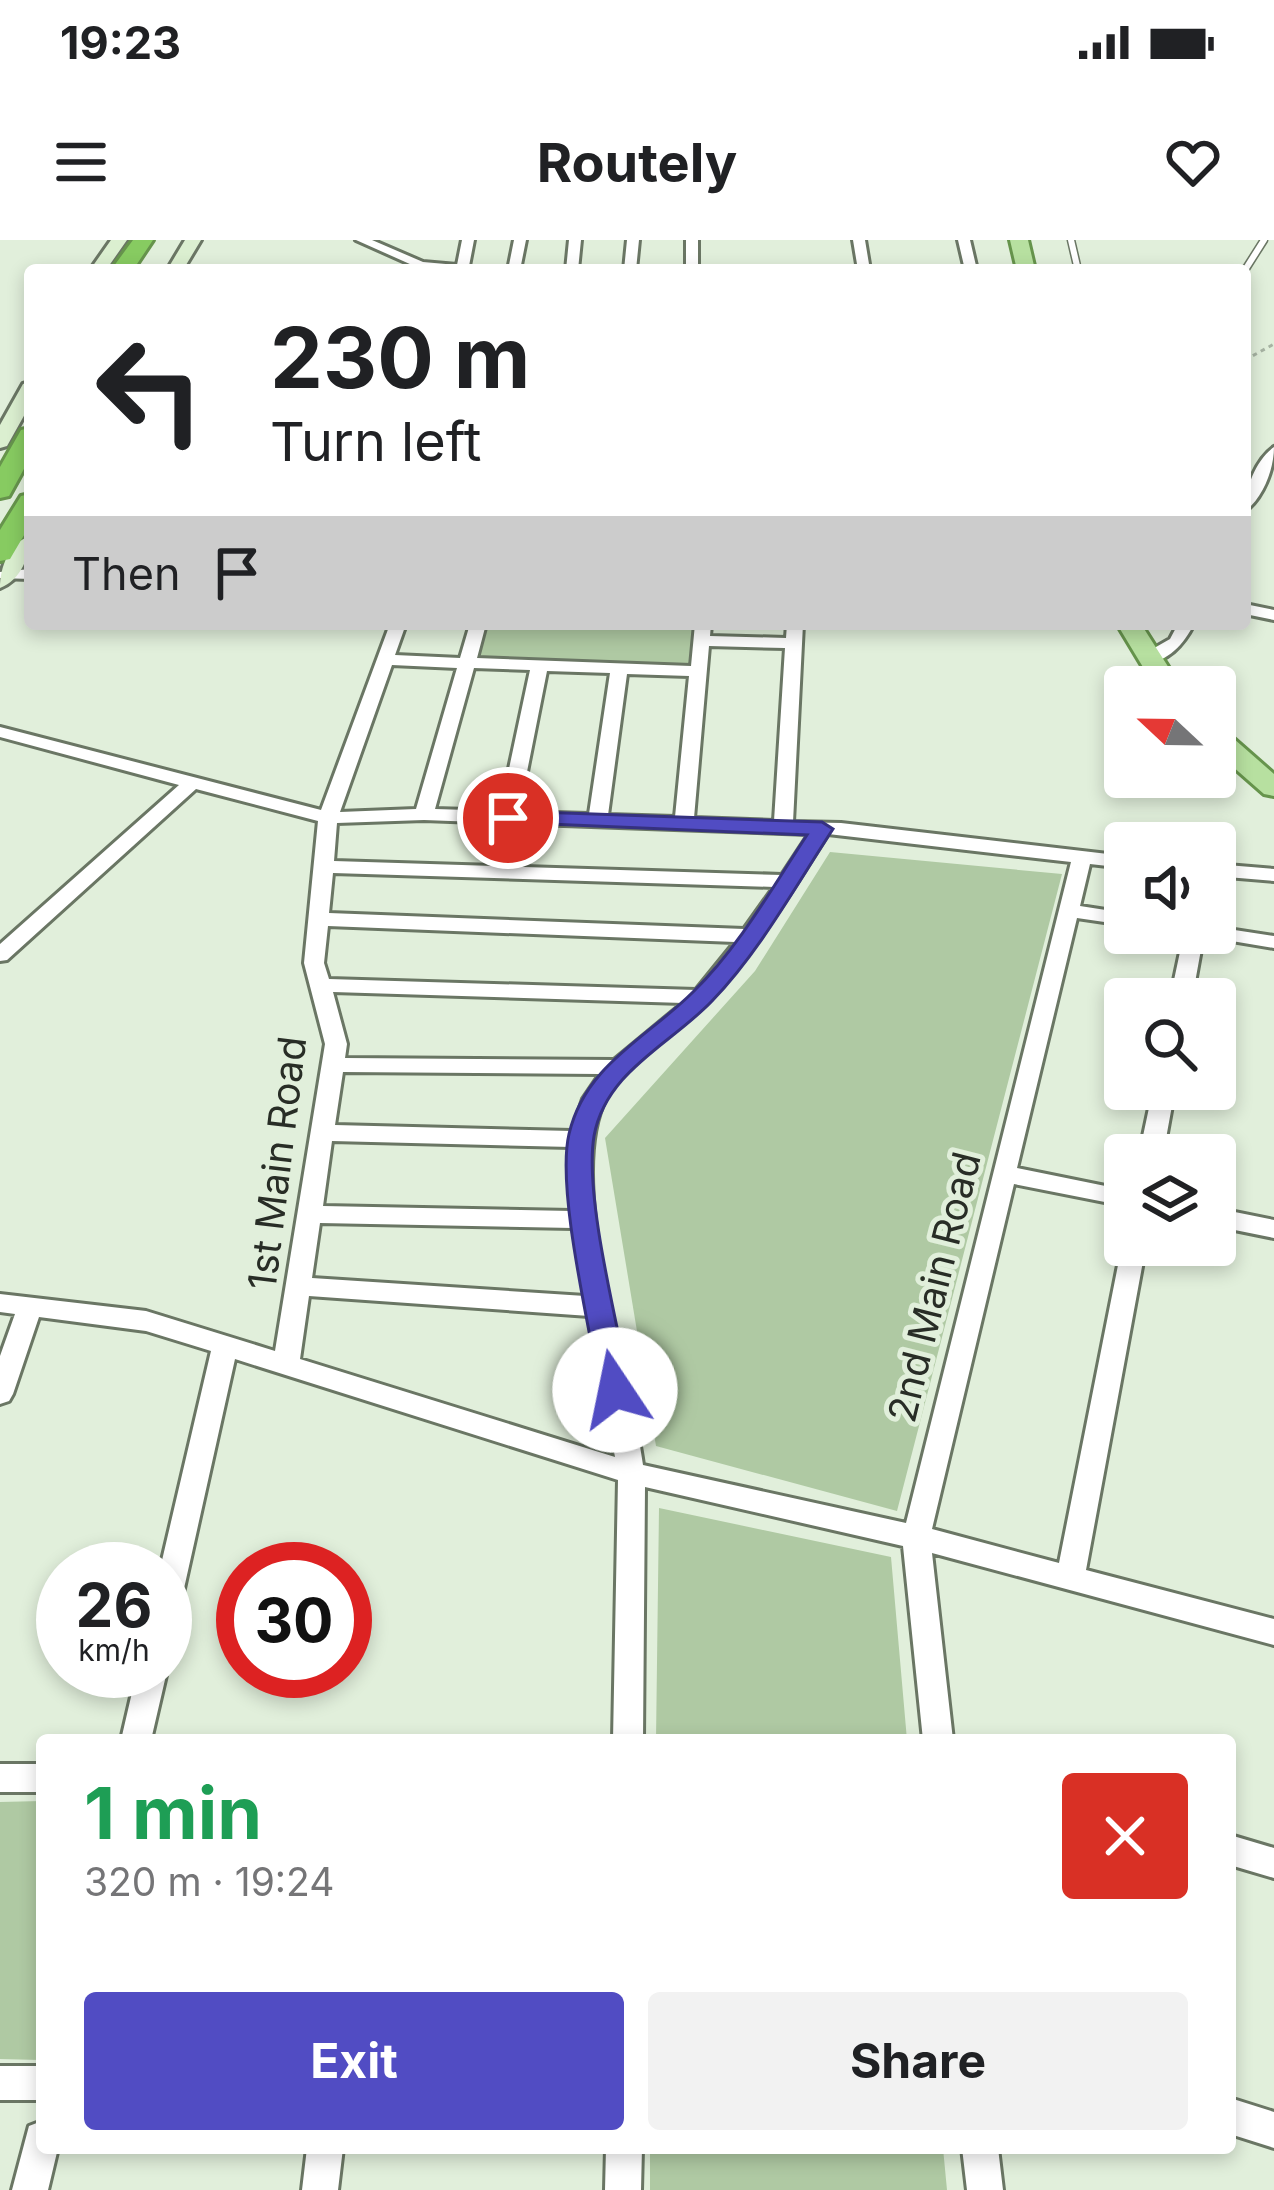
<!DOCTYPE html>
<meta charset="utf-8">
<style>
body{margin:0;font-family:Inter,sans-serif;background:#f2f2f2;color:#202124;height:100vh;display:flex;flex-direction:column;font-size:45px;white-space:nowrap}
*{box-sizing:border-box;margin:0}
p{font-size:39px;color:#757577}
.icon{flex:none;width:66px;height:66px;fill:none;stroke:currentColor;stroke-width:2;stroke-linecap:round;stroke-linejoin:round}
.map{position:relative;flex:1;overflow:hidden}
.panel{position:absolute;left:36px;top:1494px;width:1200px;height:420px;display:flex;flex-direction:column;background:#fff;border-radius:12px;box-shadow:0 6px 18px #0003}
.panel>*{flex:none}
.top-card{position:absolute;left:24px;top:24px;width:1227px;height:366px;border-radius:12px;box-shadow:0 6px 18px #0003;background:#fff;color:#202124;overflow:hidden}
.needle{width:78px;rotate:292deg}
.controls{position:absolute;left:1104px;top:426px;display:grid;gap:24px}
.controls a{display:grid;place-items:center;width:132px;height:132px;border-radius:12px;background:#fff;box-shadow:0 6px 18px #0003;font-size:60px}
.speed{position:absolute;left:36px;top:1302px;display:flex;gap:24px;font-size:60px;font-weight:700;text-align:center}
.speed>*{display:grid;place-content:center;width:156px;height:156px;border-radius:50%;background:#fff;box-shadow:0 6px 18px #0003;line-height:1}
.speed small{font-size:30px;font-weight:400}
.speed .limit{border:18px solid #d22;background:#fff;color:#111}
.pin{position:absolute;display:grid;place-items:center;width:102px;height:102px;color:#fff;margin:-51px;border:6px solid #fff;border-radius:50%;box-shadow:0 3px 12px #0007}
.me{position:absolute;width:132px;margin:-66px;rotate:349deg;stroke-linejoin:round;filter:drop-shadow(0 0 9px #0008)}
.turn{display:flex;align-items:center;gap:42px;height:252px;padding:0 48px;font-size:54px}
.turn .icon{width:156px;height:156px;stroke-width:2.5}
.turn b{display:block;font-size:84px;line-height:102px}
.then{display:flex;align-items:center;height:114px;padding:0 48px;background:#0003;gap:24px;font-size:45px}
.round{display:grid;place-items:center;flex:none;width:126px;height:126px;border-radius:12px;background:#f2f2f2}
.head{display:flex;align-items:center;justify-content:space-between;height:204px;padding:0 48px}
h1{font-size:72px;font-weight:700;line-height:90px;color:#1e9e55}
.action{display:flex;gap:24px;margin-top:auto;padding:24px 48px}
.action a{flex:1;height:138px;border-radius:12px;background:#514cc3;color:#fff;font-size:48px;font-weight:700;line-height:138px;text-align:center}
.action a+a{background:#f2f2f2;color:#202124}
.status{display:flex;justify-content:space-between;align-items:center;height:84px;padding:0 60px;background:#fff;direction:ltr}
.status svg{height:33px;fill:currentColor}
header{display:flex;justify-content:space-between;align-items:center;height:156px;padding:0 48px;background:#fff;font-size:54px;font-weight:700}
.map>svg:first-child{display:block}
.green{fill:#afc9a3}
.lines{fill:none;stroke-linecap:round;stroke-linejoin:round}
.lane-casing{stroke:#6a7664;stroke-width:9}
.street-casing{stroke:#6a7664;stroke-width:6}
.secondary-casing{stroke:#6a7664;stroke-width:6}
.primary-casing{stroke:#66944c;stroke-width:6}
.highway-casing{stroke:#66944c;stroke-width:6}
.path{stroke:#a7b3a3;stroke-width:3;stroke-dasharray:4.5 4.5;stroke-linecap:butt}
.lane{stroke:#fff;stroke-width:6}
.street{fill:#fff;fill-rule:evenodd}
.secondary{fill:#dbefd0;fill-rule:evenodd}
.primary{fill:#b7e0a0;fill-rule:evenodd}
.highway{fill:#87cb61;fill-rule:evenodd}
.route{fill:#514cc3;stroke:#35317f;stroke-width:3}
.labels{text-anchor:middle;stroke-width:10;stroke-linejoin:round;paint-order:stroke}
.street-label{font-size:39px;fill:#282d26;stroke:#e1efdb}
</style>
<div class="status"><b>19:23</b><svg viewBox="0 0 49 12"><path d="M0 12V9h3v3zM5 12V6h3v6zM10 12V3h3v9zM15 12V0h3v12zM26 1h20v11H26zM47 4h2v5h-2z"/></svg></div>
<header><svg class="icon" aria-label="menu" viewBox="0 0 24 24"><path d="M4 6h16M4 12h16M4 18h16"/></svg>Routely<svg class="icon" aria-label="heart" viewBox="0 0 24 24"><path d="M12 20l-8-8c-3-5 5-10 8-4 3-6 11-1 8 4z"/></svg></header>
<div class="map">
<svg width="1274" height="1950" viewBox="0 0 1274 1950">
<rect width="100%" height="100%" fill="#e1efdb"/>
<path class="green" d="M486,384h210l-4,41 -214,-6z
M830,612l232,22 -165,637 -241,-65 -51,-308 150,-167z
M659,1268l232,49 16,183h-251z
M42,1561v248l-2,11 -40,-1v-257z
M650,1908h293l4,42h-297z"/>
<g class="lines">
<g class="lane-casing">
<path id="lane" d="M1071,0l7,30
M1245,30l19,-30"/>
</g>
<g class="street-casing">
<path id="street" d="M356,0h16l51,22 34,3 5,-25h12l-5,26 11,4 -59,-1z
M514,0h12l-6,30h-12z
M569,0h12l-3,30h-12z
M627,0h12l-3,30h-12z
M686,0h12v30h-12z
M853,0h12l5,30h-12z
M958,0h12l7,30h-12z
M1274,207c0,22 -11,51 -29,64 0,-23 11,-51 29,-64z
M30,329v10l-30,-1v-6z
M1245,364l29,6v10l-29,-6z
M390,384h16l-11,31 65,3 10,-34h16l-9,34 214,8 4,-42h16l-1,12 76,2 1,-14h16l-10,198 48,1 284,33v12l-35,-4 -10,42 45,7v12l-48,-7 -60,250 108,22v16l-111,-22 -82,345 127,34 63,-318 3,-6v6h21l-60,325 188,49v26l-342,-92 21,187h-30l-20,-194 -258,-59 -2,253h-30l5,-260 -383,-121 -56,252 -4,9 -10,4v-55h-5l51,-218 -65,-20 -107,-14 -26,77 -4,7 -9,3v-48l15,-42 -15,-2v-18l146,17 129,40 50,-307 -21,-81 14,-142 -122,-32 -189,171 -7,1v-17l179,-159 -179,-48v-10l321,83zM709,406l76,2 -11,173 -80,-3zM392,425l65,3 -41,141 -76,3zM474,428l56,2 -30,141 -65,-2zM547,431l63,2 -21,141 -70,-2zM627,434l62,2 -14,141 -67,-2zM424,580l385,14 -27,41 -448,-14 3,-38zM828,594l243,28 -165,661 -263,-58c-12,-93 -80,-285 -37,-367 23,-43 75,-66 106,-100 45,-49 80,-108 116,-164zM333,633l441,14 -30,42 -415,-16zM328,686l407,16 -39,48 -367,-11 -5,-16zM333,752l350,11 -69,57 -269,-2 2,-14zM343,832l257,2 -17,25 -11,32 -237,-6zM332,901l239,6 1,64 -249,-5zM320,983l253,5 12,68 -273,-18zM309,1056l280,20 26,141 -315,-98z
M1178,384h16c-10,20 -27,40 -52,39v-8l28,-16z
M1215,624l59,5v12l-59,-5z
M1215,687l59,9v12l-66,-11 -3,-4h10z
M1184,693h20l-12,66h-22z
M1153,849h22l-12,66h-24z
M1215,968l59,12v18l-59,-12z
M165,1427l2,4 -16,69h-30l16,-69h28z
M0,1524h42v28h-42z
M1230,1595l44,13v30l-44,-13z
M0,1826h42v34h-42z
M1230,1858l44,14v36l-44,-14z
M42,1881v27h16l-10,42h-36l17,-64z
M307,1908h36l-5,42h-36z
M606,1908h36l-1,42h-36z
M962,1908h36l5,42h-36z"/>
</g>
<g class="secondary-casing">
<path id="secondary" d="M111,0h16l-21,30h-16z
M185,0h16l-18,30h-16z
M30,142v23l-23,41 -7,2v-23l23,-41z
M30,296c0,20 -9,44 -30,52 0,-21 9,-45 30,-52z"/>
</g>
<g class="primary-casing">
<path id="primary" d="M1010,0h18l7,30h-18z
M1117,384h24l40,63h-26z
M1215,489l10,2 49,43v22l-10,-2 -49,-43z"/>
</g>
<g class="highway-casing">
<path id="highway" d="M133,0h20l-20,30h-22z
M30,188v30l-21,38 -9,2v-31l21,-37z
M30,254v31l-20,34 -10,2v-31l21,-34z"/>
</g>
<path class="path" d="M1245,120l29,-16"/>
<use href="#lane" class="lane"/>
<use href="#street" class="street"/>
<use href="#secondary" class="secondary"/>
<use href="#primary" class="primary"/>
<use href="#highway" class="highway"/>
</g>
<path class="route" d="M508,571l314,11 11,7c-38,58 -73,122 -121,172 -42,44 -106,70 -118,135 -10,60 24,190 36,254l-4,8h-21l-5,-8c-10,-61 -44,-201 -31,-256 16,-69 78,-96 124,-142 46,-45 79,-104 114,-157l-306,-13 -4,-4z"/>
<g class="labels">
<g class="street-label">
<text transform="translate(277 923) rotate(-83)" y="14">1st Main Road</text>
<text transform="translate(934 1047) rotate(-76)" y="14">2nd Main Road</text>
</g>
</g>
</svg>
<div class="controls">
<a><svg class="needle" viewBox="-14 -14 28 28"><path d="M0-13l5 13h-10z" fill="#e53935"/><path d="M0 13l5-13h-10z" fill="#757577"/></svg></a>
<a><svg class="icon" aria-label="sound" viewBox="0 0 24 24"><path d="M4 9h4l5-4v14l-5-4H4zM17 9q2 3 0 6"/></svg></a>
<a><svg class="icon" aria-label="search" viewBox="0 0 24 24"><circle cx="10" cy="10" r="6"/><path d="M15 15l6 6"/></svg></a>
<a><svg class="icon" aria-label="layers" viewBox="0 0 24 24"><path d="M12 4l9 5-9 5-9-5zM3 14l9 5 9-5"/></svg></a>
</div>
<div class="speed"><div>26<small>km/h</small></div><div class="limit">30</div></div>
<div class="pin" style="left:508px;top:578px;background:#d93025"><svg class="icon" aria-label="arrive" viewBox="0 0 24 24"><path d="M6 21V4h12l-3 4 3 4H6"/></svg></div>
<svg class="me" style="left:615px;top:1150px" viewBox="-20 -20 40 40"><circle r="19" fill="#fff"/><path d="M0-13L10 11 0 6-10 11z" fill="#514cc3"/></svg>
<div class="top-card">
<div class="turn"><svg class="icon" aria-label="left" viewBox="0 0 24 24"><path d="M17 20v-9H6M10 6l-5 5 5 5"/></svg><div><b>230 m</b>Turn left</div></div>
<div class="then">Then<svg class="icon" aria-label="arrive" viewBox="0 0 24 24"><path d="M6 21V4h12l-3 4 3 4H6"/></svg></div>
</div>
<section class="panel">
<div class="head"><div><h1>1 min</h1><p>320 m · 19:24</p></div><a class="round" style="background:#d93025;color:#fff"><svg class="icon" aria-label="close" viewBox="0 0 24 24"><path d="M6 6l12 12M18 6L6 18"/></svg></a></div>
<div class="action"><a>Exit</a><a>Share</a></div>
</section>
</div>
